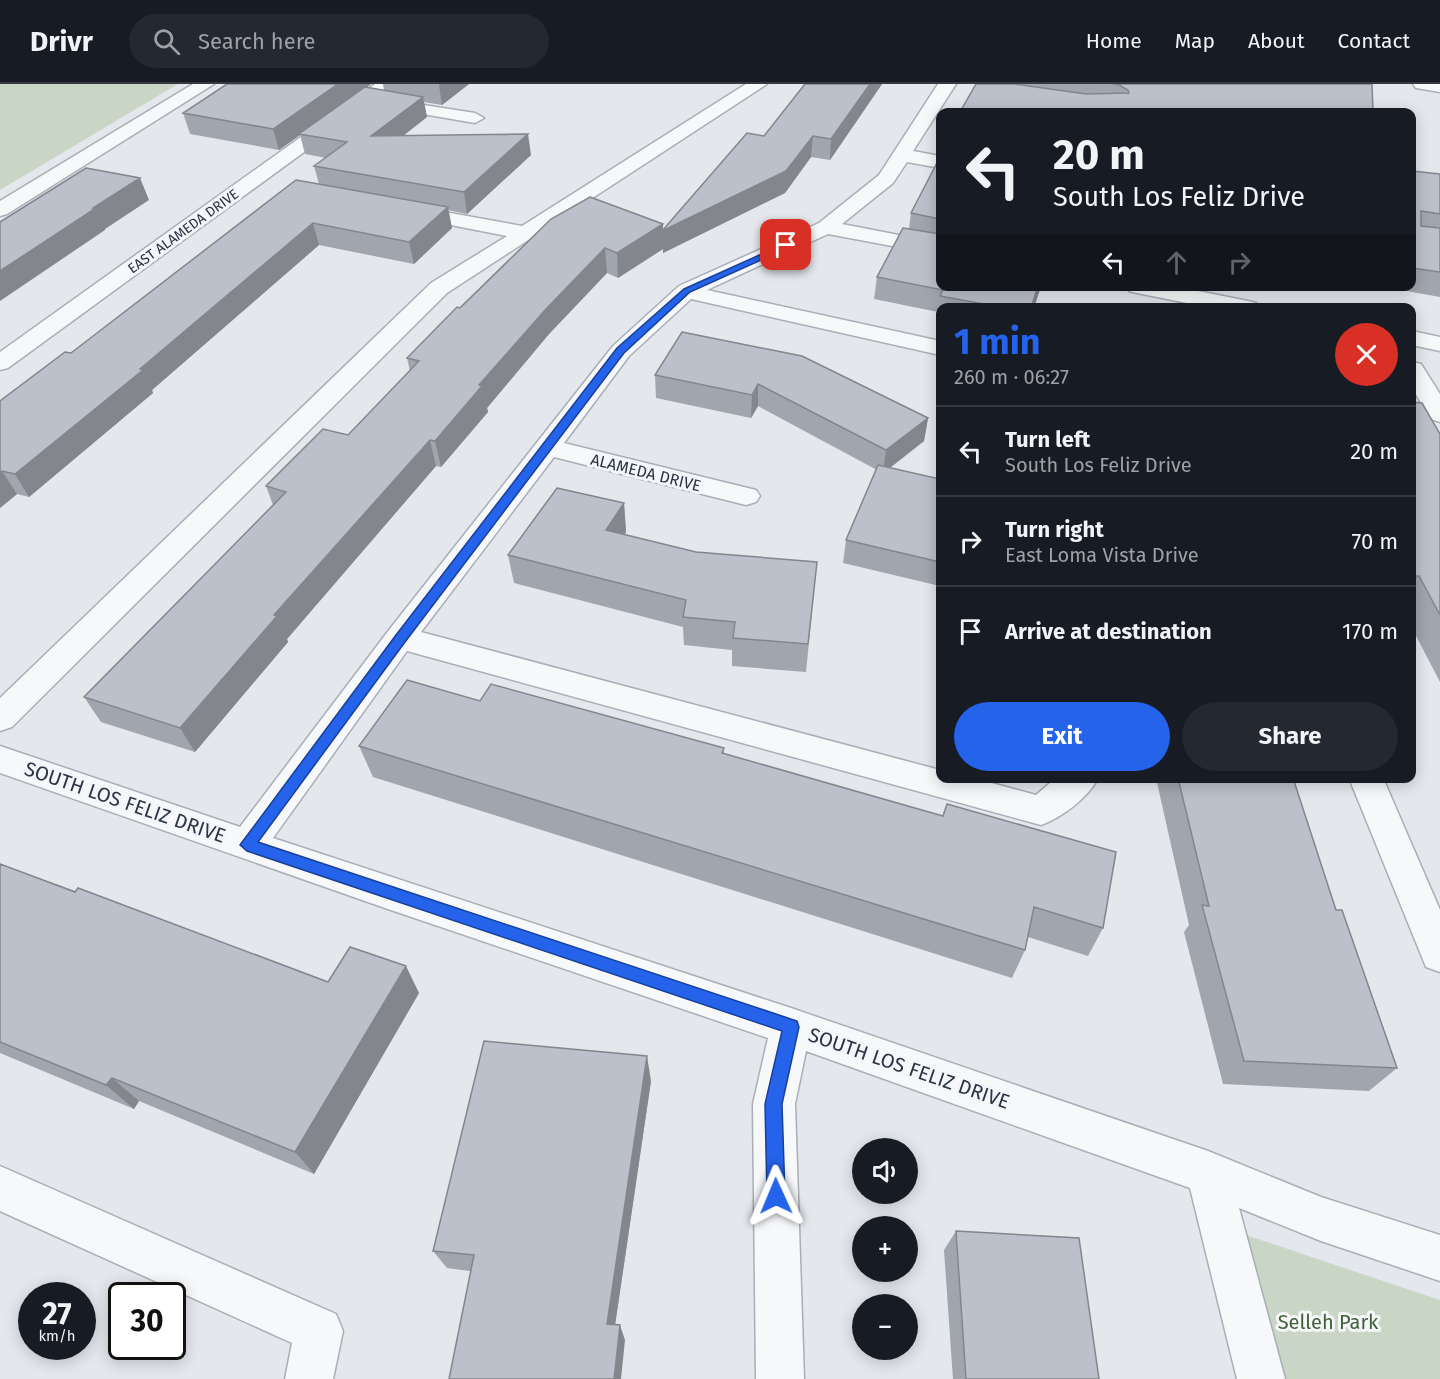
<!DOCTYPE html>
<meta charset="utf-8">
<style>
body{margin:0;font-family:"Fira Sans",sans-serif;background:#242831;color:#f1f3f6;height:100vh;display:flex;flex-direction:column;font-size:22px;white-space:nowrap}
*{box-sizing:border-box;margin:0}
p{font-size:20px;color:#9ea1a6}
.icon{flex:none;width:33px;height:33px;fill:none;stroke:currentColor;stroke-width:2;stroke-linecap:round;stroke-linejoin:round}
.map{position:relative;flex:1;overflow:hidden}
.drawer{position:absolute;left:936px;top:219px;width:480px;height:480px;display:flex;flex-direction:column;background:#171b24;border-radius:12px;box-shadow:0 3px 15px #0003}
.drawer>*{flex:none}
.top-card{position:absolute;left:936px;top:24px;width:480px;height:183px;border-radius:12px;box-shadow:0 3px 15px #0003;background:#171b24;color:#f1f3f6;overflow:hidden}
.tools{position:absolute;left:852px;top:1054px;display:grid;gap:12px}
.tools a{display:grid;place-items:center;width:66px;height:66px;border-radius:50%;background:#171b24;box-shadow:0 3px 15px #0003;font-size:30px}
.speed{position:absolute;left:18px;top:1198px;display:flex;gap:12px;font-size:30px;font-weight:700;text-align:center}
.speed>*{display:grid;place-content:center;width:78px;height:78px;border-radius:50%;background:#171b24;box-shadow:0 3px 15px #0003;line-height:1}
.speed small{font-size:15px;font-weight:400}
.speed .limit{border:3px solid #111;border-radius:9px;background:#fff;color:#111}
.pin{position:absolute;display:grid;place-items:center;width:51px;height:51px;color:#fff;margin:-26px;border-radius:12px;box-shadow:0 3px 9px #0006}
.me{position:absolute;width:66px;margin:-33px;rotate:359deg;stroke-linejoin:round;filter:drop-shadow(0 0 4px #0008)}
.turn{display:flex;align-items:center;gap:21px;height:126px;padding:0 18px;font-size:27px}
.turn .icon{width:78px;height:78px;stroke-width:2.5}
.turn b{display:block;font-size:42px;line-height:51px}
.lanes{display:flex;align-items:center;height:57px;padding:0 18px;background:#0003;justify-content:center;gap:30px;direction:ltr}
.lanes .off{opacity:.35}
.round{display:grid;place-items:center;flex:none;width:63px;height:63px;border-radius:32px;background:#242831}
.head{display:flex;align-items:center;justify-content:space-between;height:102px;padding:0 18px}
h1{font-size:36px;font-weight:700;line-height:45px;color:#2563eb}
.primary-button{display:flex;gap:12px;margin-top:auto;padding:12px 18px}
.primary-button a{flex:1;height:69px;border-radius:36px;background:#2563eb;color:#fff;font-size:24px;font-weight:700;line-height:69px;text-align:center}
.primary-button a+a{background:#242831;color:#f1f3f6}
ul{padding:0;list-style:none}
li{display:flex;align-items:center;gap:18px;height:90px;padding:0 18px;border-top:2px solid #363941}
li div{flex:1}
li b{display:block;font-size:22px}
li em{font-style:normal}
header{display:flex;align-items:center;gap:36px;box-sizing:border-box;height:84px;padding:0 30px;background:#171b24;border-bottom:2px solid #363941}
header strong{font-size:28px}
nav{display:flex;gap:33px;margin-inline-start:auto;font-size:21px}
.search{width:420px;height:54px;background:#242831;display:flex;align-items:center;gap:15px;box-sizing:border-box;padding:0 21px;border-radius:33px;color:#9ea1a6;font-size:22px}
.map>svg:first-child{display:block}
.green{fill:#c9d6c5}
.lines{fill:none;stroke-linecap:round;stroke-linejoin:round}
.minor-casing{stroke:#a9aeb7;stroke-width:3}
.minor{fill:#f7f8fa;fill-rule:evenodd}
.wall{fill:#a1a5ae}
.shaded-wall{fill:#83868d}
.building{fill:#bbc0ca;stroke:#83868d;stroke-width:1.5}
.route{fill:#2563eb;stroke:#184099;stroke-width:1.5}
.labels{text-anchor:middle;stroke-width:6;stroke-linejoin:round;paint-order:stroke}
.far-street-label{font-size:14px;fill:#2b3445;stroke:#f4f6f9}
.street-label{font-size:16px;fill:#2b3445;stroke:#f4f6f9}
.near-street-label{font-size:20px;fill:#2b3445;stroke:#f4f6f9}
.near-park-label{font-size:20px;fill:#3f6138;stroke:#f4f6f9}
</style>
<header>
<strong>Drivr</strong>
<div class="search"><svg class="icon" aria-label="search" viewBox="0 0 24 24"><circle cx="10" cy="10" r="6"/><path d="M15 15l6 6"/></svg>Search here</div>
<nav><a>Home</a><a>Map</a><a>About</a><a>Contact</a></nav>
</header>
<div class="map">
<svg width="1440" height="1295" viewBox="0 0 1440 1295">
<rect width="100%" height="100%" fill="#e4e7ec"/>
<path class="green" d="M0,0h178l-178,106z
M1246,1151l194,65v79h-155z"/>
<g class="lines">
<g class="minor-casing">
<path id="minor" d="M193,0h21l-207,130 -7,2v-15z
M375,0h20l-17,14 97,15 9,5 -9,5 -93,-16 -6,-1 -2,-5 -366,267 -8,2v-18z
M746,0h21l-320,209 -435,434 -12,4v-33l431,-415 76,-47 -108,-21 -3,-4 3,-4 7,-2 116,21z
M938,0h18l-43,67 27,5v12l-33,-6 -14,21 -51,41 98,19v12l-112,-21 -121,56 233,51v14l-249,-56 -62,57 -65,87 192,47 4,6 -4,6 -10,3 -192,-48 -133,175 519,138v8h33l63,17 20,-17h42c-10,20 -37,40 -57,47l-634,-174 -134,187 518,170 417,143 113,46 119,38v46l-119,-40 -82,-33 46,171h-48l-47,-191 -384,-137 -11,53 9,275h-48l-3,-275 15,-66 -383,-130 -385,-135v-27l240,81 149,-197 224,-284 66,-60 140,-63 60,-48z
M1413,0h27v8l-24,-4z
M1126,202h47l75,15 8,2 3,5h-47l-75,-15 -8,-2z
M1412,247l28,6v14l-28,-6z
M1412,278l9,2 19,30v28l-9,-3 -19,-31z
M1349,694h34l57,132v62l-14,-5z
M0,1082l336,148 7,17 -10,48h-48l7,-36 -292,-132z"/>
</g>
<use href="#minor" class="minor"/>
</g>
<path class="wall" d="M371,0l-5,4 18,3 -1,-7h86l-27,21 -18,-3 3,15 -24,19 128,19 -64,59 -19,-4 4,18 -38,36 -95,-19 -167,145 1,3 -124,104 -12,-3 -17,14v-107l319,-217 -5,-18 12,-8 -21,-4 -5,-19 -21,15 -89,-16 -7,-21z
M805,0h77l-52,76 -19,-3 -26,36 -122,60v-4l-45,29 -11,-5 -58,61 -62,74 1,4 -47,55 -5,-1 -149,173 1,3 -93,110 -94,-30 -17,-25 189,-192 -7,-19 82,-51 62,-64 -3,-13 144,-139 112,12 101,-95z
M976,0h396l-412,28z
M940,73v129h101l-7,22h-94v11l-3,-1 1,-6 -64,-13 3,-22 32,-48 2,-16z
M1412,87l28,3v123l-61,-11h33z
M682,248l246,86 -4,23 -34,27 50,11v107l-97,-23 3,-23 31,-70 -119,-64 -7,12 -95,-20 -1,-23z
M1412,318l28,32v248l-28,-54z
M624,419l2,29 -2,3 72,17 121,10 -11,110 -74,-6v-16l-48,-5 -1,-18 -169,-44 -6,-28z
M480,617l244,47v5l379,175 -15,28 -60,-19 -3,13 -13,28 -639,-201 -14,-31z
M1156,694h137l43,132 61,158 -28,23 -146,-7 -39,-152 5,-7z
M0,780l328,118 91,11 -105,181 -175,-73 -5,8 -134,-56z
M651,997l-36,244 10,15 -155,-69 -23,-3 -14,-17z
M956,1147l143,148h-146l-9,-129z"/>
<path class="shaded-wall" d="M338,0h33l-70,50h-2l1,1 -21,15 -6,-21z
M440,0h29l-27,21 -3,-20z
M870,0h12l-52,76 1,-21z
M423,13l4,20 -51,40 -5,-21z
M528,50l3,21 -64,59 -3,-22z
M813,52l-2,21 -26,36 -122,60v-4l-45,29 -1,-25 46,-29v7z
M140,94l9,22 -44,29v1l-105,71v-30l93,-63z
M448,123l4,21 -38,36 -5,-22z
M313,139l6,22 -167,145 1,3 -124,104 -14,-23z
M605,164l2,25 -58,61 -62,74 1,4 -47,55 -6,-26 44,-56 67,-76z
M1038,202h3l-7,22h-3z
M758,300v22l-7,12 1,-23z
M928,334l-4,23 -41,32 3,-23z
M430,356l6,26 -149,173 1,3 -93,110 -15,-24 94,-113z
M2,387l15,23 -17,14v-35z
M624,419l2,29 -17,27 -3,-29z
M406,882l13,27 -105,181 -19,-22z
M647,972l4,25 -38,258 -6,-15z
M112,994l27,23 -5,8 -28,-24z
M620,1241l5,15 -4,39h-7z"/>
<path class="building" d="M227,0h111l-65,45 -90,-16z
M805,0h65l-39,55 -18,-3 -27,35 -124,60 85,-98 17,3z
M976,0h38l72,10 43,-1 -1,-3 -9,-5 -6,-1h259l1,28h-413z
M365,3l58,10 -52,39 157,-2 -64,58 -150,-26 33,-24 -48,-8z
M940,73v62l-29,-6z
M86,84l54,10 -47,30h3l-96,63v-49z
M1412,87l28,3v40l-19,-3v15l19,2v44l-28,-4z
M296,96l152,27 -39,35 -96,-19 -173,146 3,1 -128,104 -13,-3 -2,2v-72l65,-49 6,1z
M590,113l73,27 -46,29 -12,-5 -59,61 -67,76 3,1 -47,55 -5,-1 -156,175 3,1 -97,112 -96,-31 202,-205 -20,-6 57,-57 25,6 71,-74 -12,-3 50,-51 3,1 91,-89z
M903,144l37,6v52h98l-7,22h-26l-65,-12 3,-6 -66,-13z
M682,248l120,24 126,62 -42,32 -128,-66 -6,11 -97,-20z
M1412,318l10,1 18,31v181l-21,-39h-6l-1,-3z
M878,381l62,14v83l-94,-22z
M557,404l67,15 -18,27 90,22 121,10 -9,82 -75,-6 2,-16 -52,-5 3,-17 -178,-45z
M407,596l73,21 11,-17 233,64 -2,5 221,63 4,-12 169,48 -13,76 -69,-21 -9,43 -666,-204z
M1178,694h115l43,132h6l55,158 -153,-7 -42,-156 7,1z
M0,780l75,28 3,-4 250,94 22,-35 56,19 -111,186 -183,-74 -6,7 -106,-43z
M484,957l163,15 -40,268 13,1 -6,54h-165l25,-124 -41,-4z
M956,1147l123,7 20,141h-133z"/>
<path class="route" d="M786,159l4,4 -100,45 -66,61 -219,289 -147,200 539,179 2,6 -17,77 3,92 -3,6 -6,3 -7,-3 -2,-6 -2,-92 17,-73 -535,-180 -7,-6 156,-210 221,-287 67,-59z"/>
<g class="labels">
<g class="far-street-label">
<text transform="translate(183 147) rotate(-36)" y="5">EAST ALAMEDA DRIVE</text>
</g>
<g class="street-label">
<text transform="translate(646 388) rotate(14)" y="6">ALAMEDA DRIVE</text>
</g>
<g class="near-street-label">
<text transform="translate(125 718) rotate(19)" y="7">SOUTH LOS FELIZ DRIVE</text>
<text transform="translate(909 984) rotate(19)" y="7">SOUTH LOS FELIZ DRIVE</text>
</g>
<g class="near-park-label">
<text x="1328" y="1245">Selleh Park</text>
</g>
</g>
</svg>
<div class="tools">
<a><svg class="icon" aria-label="sound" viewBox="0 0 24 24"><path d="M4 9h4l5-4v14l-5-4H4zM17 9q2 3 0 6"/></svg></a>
<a>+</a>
<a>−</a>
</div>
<div class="speed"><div>27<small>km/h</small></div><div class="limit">30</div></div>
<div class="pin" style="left:786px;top:161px;background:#d93025"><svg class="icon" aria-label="arrive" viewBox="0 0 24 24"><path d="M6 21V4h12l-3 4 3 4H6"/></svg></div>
<svg class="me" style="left:776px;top:1112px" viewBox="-20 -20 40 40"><path d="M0-17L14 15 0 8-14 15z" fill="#2563eb" stroke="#fff" stroke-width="4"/></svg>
<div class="top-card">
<div class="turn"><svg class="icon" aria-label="left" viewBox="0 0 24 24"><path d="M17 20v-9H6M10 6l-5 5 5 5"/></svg><div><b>20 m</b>South Los Feliz Drive</div></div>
<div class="lanes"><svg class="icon" aria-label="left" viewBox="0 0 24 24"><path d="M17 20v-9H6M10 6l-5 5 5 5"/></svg><svg class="icon off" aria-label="ahead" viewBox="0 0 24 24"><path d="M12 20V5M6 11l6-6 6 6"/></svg><svg class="icon off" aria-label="right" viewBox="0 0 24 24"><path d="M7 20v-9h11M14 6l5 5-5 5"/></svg></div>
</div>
<section class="drawer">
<div class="head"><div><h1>1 min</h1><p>260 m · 06:27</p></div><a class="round" style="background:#d93025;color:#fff"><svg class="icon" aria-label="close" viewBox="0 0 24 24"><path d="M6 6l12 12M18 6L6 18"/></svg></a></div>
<ul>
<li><svg class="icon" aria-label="left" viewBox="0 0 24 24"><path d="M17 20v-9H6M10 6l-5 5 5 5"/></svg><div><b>Turn left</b><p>South Los Feliz Drive</p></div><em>20 m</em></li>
<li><svg class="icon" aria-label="right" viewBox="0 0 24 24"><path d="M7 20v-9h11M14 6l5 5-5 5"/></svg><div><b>Turn right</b><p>East Loma Vista Drive</p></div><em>70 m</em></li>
<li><svg class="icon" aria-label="arrive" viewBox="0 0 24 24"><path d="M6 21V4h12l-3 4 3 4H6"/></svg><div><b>Arrive at destination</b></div><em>170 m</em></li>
</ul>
<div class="primary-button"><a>Exit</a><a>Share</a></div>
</section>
</div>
